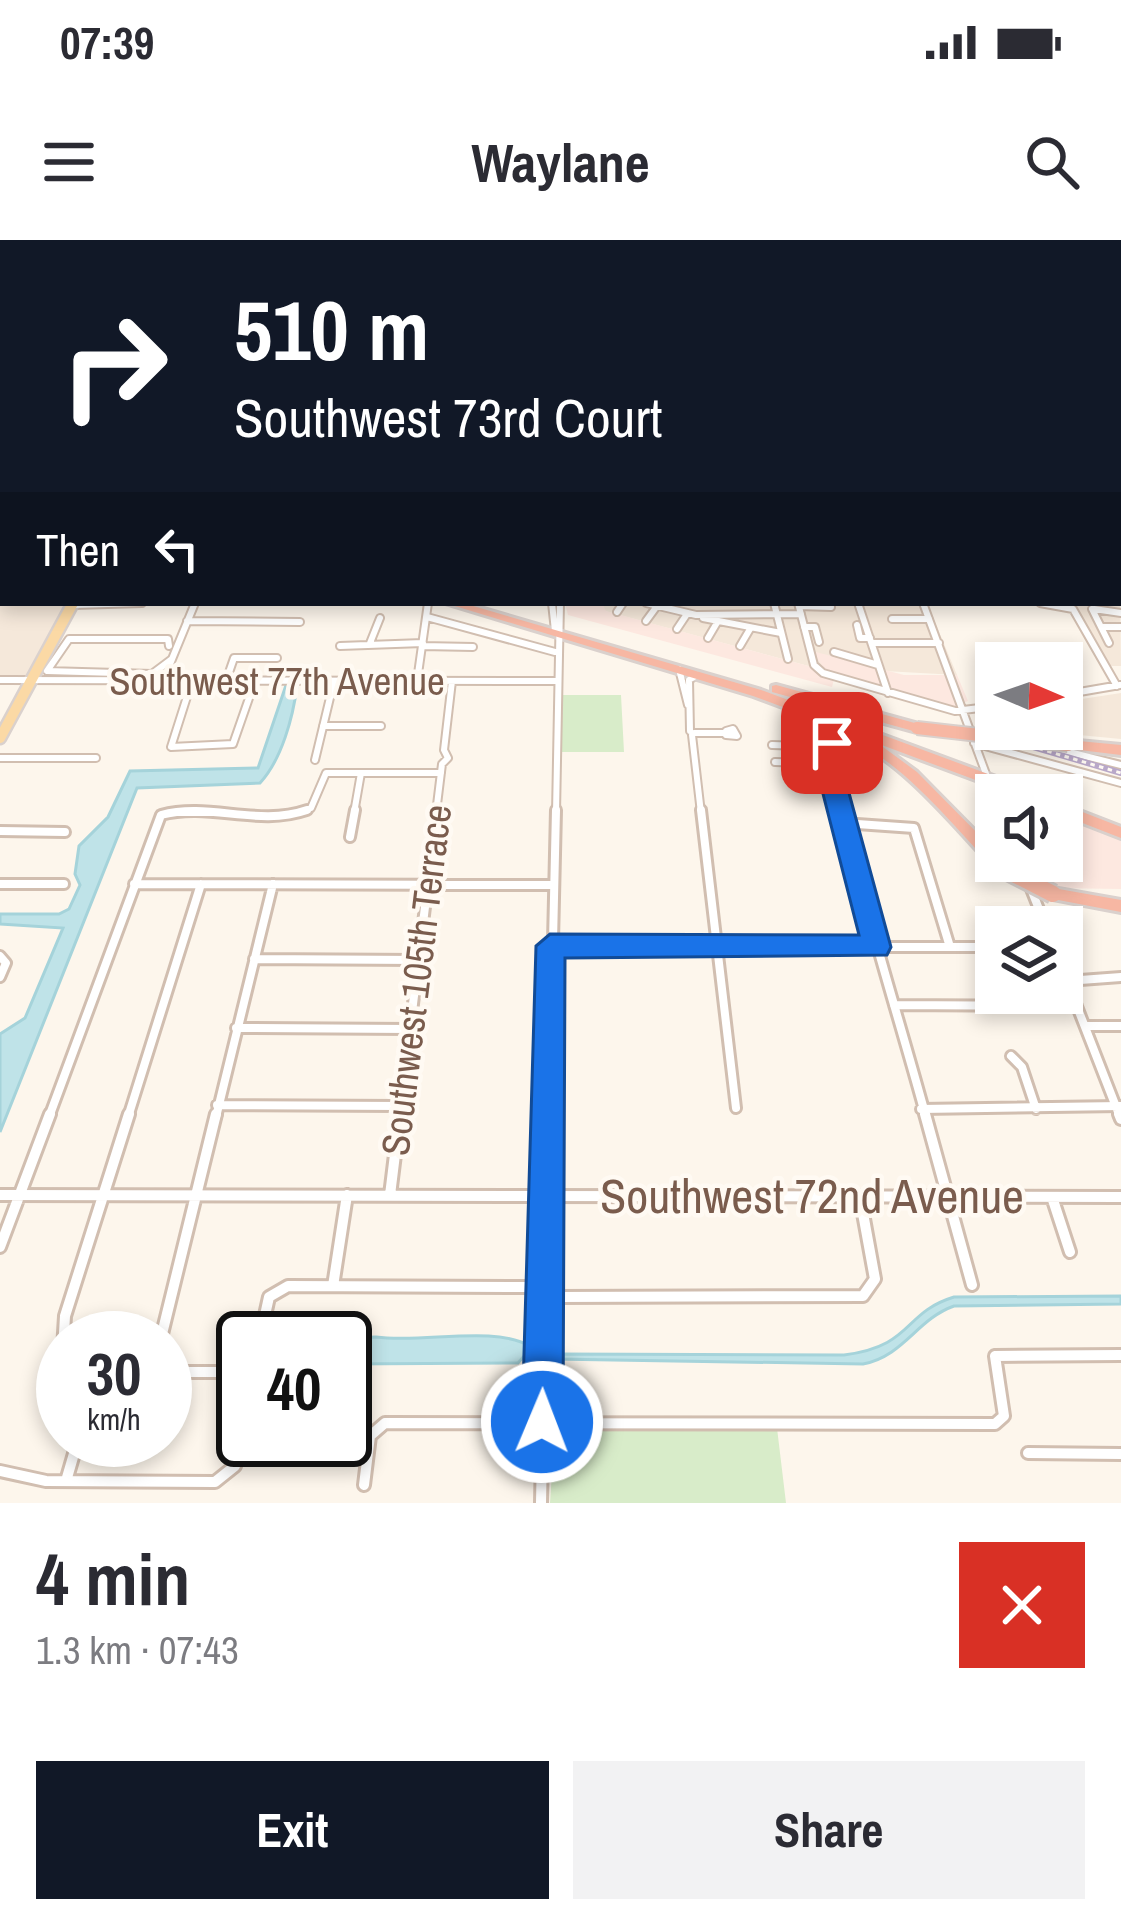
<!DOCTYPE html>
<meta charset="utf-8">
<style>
body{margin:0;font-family:"Archivo Narrow",sans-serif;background:#f2f2f3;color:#2b2b33;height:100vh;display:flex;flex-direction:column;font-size:45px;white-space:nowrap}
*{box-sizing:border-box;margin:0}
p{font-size:39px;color:#7c7c81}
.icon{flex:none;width:66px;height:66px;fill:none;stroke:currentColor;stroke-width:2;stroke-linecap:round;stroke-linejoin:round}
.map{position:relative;height:1263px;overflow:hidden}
.side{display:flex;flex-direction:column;background:#fff;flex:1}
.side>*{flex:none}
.guide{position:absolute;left:0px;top:0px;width:1122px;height:366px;box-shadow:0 6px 18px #0003;background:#111827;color:#fff;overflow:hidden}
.needle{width:78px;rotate:92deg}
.controls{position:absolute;left:975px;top:402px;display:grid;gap:24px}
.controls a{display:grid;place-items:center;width:108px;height:108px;border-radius:0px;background:#fff;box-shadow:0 6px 18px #0003;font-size:60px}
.speed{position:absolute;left:36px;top:1071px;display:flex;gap:24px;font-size:60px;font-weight:700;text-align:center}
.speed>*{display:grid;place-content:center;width:156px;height:156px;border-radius:50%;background:#fff;box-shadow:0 6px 18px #0003;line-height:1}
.speed small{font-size:30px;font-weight:400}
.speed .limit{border:6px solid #111;border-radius:18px;background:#fff;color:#111}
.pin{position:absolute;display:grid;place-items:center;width:102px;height:102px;color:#fff;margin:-51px;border-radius:24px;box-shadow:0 6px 18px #0006}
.me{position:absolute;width:132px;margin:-66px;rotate:1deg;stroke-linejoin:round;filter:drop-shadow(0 0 9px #0008)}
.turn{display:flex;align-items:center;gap:42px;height:252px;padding:0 36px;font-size:54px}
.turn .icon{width:156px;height:156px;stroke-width:2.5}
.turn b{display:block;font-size:84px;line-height:102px}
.then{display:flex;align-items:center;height:114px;padding:0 36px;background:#0003;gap:24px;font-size:45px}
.round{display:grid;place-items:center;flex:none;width:126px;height:126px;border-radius:0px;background:#f2f2f3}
.summary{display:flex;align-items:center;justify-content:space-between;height:204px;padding:0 36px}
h1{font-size:72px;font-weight:700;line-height:90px}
.action{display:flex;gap:24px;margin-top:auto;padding:24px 36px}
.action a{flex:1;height:138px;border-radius:0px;background:#111827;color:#fff;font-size:48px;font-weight:700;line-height:138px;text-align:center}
.action a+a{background:#f2f2f3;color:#2b2b33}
.status{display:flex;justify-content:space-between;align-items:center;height:84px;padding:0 60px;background:#fff;direction:ltr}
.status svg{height:33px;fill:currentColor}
header{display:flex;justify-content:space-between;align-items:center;height:156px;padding:0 36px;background:#fff;font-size:54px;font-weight:700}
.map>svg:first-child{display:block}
.residential{fill:#f5e8da}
.commercial{fill:#fde8e0}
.green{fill:#d8ecc9}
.water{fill:#bfe3e8;stroke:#a5d3da;stroke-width:3}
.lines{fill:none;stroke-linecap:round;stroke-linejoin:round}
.minor-far3-casing{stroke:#d1beb0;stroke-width:8}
.minor-far2-casing{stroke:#d1beb0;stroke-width:10}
.minor-far1-casing{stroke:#d1beb0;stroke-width:14}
.minor-casing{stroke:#d1beb0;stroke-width:16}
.major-casing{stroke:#dad1cd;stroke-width:15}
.highway-casing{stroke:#dad1cd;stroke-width:6}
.minor-far3{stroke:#fff;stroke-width:4.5}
.minor-far2{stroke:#fff;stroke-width:6}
.minor-far1{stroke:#fff;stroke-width:8}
.minor{stroke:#fff;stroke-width:10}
.major{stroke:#fbd9a5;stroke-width:10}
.highway{fill:#f7b7a3;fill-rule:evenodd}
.rail-casing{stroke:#b9a8c9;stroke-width:6}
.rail{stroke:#fffaf3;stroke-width:3;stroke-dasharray:4.5;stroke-linecap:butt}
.highway-bridge-far1-casing{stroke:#dad1cd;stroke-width:16;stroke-linecap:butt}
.highway-bridge-casing{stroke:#dad1cd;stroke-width:22;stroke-linecap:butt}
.highway-bridge-far1{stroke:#f7b7a3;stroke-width:12}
.highway-bridge{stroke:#f7b7a3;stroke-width:16}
.route{fill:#1a73e8;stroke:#114b97;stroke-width:3}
.labels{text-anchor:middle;stroke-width:9;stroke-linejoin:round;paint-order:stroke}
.street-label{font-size:39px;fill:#7a5c4d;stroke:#fffaf3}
.near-street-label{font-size:48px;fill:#7a5c4d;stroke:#fffaf3}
</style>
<div class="status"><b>07:39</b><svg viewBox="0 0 49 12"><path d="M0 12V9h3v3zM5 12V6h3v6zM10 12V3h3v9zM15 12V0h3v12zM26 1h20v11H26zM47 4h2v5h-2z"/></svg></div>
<header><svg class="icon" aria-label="menu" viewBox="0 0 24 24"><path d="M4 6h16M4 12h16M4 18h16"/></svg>Waylane<svg class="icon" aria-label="search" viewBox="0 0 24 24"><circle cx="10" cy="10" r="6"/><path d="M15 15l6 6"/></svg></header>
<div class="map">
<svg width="1121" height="1263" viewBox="0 0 1121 1263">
<rect width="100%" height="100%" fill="#fdf6ec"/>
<path class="residential" d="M0,0h916l3,3h-916v215z
M1119,271l2,155h-11l-32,-56 -34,-1 -6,-6h81z
M0,280l3,83h67l-45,75 -25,1z
M602,363h325l30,72 -145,-8 -207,-56z
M1121,453v46l-105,-10h46v-27z"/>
<path class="commercial" d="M565,363h37l4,8 206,56 22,12 -2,8 -264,-72z
M812,411l92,24h53l11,26 -14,6 -128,-36z
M1062,571l59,24v54l-73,-1 -18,-8 -7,-19h39z"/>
<path class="green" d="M561,455h60l3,57h-63z
M555,1187l222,1 9,75h-236z"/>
<path class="water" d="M286,445l11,1c-4,31 -15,73 -37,97l-123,5 -137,344v-98l25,-16 38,-90 -63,-4v-10h59l10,-5 11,-24 -5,-11 4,-28 29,-29 22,-46 128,-3z
M1121,1056v8l-167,2c-37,13 -50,50 -91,58l-307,-5 5,-5 283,1c70,-9 58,-42 110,-58z
M376,1097c48,7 116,-13 156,10l-14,16 -173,1v-26z"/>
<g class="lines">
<g class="minor-far3-casing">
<path id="minor-far3" d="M1000,0h10
M271,2l217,1"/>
</g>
<g class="minor-far2-casing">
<path id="minor-far2" d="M552,363l3,28
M646,363l50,12 105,-1
M774,363l14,56
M798,363l16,62 9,8 132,38 41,-5
M858,363l30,90
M923,363l73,198
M1040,363l33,6 44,77
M73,365l69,-2
M799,366l32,1
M1092,369l17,34
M1094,369l27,4
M617,372l6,-9
M427,377l128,35
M703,378l78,15
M892,379h37
M187,381l113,1
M646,381l11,-15
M857,385l3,13h10
M804,387h11l4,15
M1103,387h18
M677,389l10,-15
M708,398l10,-17
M370,403l10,-25
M872,403h67
M169,406l-1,-7h-99l-22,32 105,3 20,-15
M340,406l83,-3
M422,406l51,1
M740,406l10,-17
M834,412l44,13
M679,429l9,36
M0,440l555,1
M163,441l32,-78
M192,441l-21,66 62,-3 22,-63
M226,441l8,-23h43
M417,441l11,-78
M1062,455l58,-10
M824,479l19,94
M323,486h58
M733,489l4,7 -11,-1v-4z
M690,491l-1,-51 8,-5
M694,493h32
M692,495l9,78
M974,503l147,40
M772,505l61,2
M1053,508l68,17
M0,518h96
M315,520l19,-79
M775,522l58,2
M171,573h45
M298,573l13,-5 15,-35h115
M354,573l7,-40
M436,573l6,-49 6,-6 -4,-8 8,-69
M556,573l4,-210"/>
</g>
<g class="minor-far1-casing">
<path id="minor-far1" d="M701,570l35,298
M843,570c22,104 55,204 83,307
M843,583l71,5 36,119
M0,591l65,1
M350,597l5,-27
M1020,621l26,66
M0,644h64
M134,644l417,1
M550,706l446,1
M0,716l6,7 -6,14
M254,719l164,1
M1062,728l58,149
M1067,741l54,-4
M894,765l183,1
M1085,786h36
M236,788l174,1
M1011,816l11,11 14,42
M217,865l183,1
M921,869l200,-3
M49,877l112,-302c49,-13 97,12 146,-5
M128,877l73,-233
M216,877l57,-233
M399,877l38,-307
M549,877l7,-307"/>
</g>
<g class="minor-casing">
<path id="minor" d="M925,874l47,171
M1119,874l2,5
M0,955l1121,2
M390,955l10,-81
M1052,957l18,55
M0,1007l50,-133
M333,1046l14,-91
M161,1098l55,-224
M260,1098l9,-41 19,-11 244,1 25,10 306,-1 12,-17 -15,-82
M63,1110l2,-34 64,-202
M165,1132h78
M1028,1213l93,1
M0,1231l46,10 169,1 20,-16 8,-37
M66,1241l12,-41
M364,1245l6,-49 15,-13 610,1 9,-8 -9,-60 126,-1
M541,1263l8,-389"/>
</g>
<g class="major-casing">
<path id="major" d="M0,498l73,-135"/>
</g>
<g class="highway-casing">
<path id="highway" d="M0,234h3v6h-3z
M445,363h18l298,87 254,94 1,-4 5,-2 36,13 2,4h-43l-137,-51 38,28 79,80v9h8l5,7 -2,4h-10c-36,-38 -104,-123 -154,-133l-6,5h-10l-2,-3 10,-10 9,-1 -91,-34z
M776,445l146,40 2,3 -7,4 -145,-40v-6z
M1068,500l53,5v10l-58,-7 -2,-3z
M1062,564l59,23v11l-59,-23z
M1053,648l68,12v12l-73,-14 -3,-4 3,-4z"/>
</g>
<use href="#minor-far3" class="minor-far3"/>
<use href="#minor-far2" class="minor-far2"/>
<use href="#minor-far1" class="minor-far1"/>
<use href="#minor" class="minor"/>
<use href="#major" class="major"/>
<use href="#highway" class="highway"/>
<g class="rail-casing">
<path id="rail" d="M1030,506l91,27"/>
</g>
<use href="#rail" class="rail"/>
<g class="highway-bridge-far1-casing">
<path id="highway-bridge-far1" d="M917,488l151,17"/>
</g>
<g class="highway-bridge-casing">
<path id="highway-bridge" d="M1002,628l51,26"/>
</g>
<use href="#highway-bridge-far1" class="highway-bridge-far1"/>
<use href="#highway-bridge" class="highway-bridge"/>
</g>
<path class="route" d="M832,495l13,8 1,39 45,165 -4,8 -322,3 -2,464 -6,15 -15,5 -14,-5 -6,-15 14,-476 14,-12 309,1 -39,-153v-39z"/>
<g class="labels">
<g class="street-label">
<text x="277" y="455">Southwest 77th Avenue</text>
<text transform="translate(416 740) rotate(-83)" y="14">Southwest 105th Terrace</text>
</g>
<g class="near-street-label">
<text x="812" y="973">Southwest 72nd Avenue</text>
</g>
</g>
</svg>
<div class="controls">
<a><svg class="needle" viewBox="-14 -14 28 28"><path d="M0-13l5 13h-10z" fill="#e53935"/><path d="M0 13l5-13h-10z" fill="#7c7c81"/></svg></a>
<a><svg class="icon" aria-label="sound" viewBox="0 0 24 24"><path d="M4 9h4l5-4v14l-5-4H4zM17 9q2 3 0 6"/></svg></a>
<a><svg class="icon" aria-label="layers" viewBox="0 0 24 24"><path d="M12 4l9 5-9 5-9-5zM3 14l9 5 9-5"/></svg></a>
</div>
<div class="speed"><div>30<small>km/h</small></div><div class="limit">40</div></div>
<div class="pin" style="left:832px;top:503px;background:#d93025"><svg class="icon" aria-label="arrive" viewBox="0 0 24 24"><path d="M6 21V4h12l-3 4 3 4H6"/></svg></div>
<svg class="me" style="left:542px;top:1182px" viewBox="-20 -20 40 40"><circle r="17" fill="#1a73e8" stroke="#fff" stroke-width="3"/><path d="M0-11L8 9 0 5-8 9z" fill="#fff"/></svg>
<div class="guide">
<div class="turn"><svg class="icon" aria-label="right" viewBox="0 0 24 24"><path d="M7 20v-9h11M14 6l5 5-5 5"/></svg><div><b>510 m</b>Southwest 73rd Court</div></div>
<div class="then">Then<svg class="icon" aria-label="left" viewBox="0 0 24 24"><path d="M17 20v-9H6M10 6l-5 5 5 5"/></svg></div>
</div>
</div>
<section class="side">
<div class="summary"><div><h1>4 min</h1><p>1.3 km · 07:43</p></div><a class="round" style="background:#d93025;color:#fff"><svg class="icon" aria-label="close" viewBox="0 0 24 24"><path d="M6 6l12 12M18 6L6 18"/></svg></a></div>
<div class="action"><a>Exit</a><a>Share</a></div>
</section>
